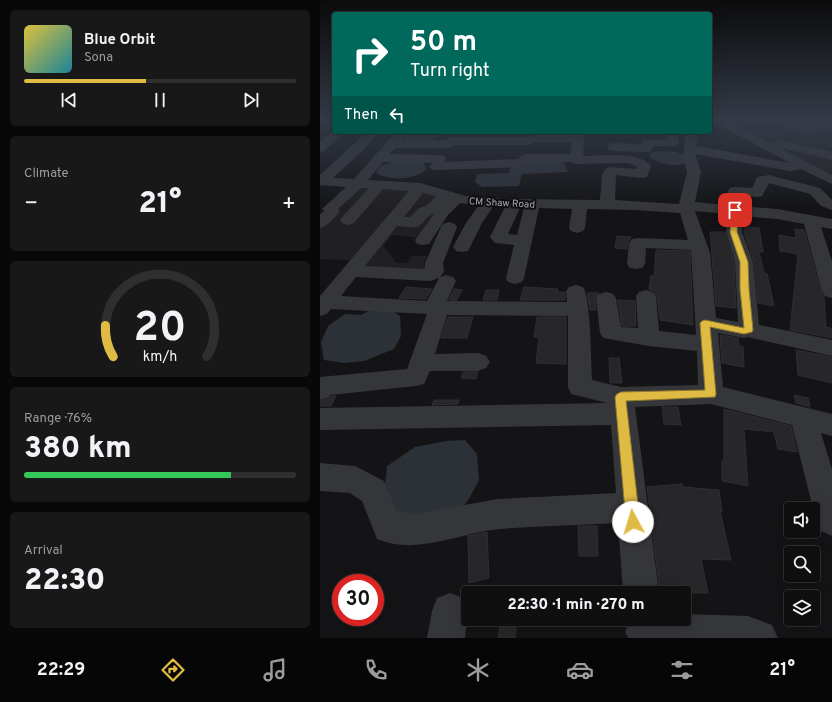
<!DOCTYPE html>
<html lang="en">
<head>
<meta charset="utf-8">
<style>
	:root { --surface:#0f0f10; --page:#181819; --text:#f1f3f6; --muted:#9b9c9f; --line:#2f2f30; --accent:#dfbb43 }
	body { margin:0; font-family:Overpass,sans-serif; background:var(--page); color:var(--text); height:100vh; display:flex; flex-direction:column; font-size:15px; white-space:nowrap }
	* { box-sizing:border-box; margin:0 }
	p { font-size:13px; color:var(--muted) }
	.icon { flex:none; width:22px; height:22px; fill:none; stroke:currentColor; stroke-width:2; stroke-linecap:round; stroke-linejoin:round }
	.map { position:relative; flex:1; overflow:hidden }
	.side { display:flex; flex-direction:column; gap:10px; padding:10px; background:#080809; width:320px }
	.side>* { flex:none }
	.banner { position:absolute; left:12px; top:12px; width:380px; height:122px; border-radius:4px; box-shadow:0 4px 16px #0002,0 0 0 1px var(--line); background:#00695c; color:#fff; overflow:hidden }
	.fabs { position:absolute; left:464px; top:502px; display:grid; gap:8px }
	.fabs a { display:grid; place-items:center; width:36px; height:36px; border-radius:4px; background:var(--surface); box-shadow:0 4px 16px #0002,0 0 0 1px var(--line); font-size:20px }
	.speed { position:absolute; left:12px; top:574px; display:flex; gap:8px; font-size:20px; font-weight:700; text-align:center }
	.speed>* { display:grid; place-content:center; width:52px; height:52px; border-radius:50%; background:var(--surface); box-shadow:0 4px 16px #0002,0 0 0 1px var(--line); line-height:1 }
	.speed .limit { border:6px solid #d22; background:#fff; color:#111 }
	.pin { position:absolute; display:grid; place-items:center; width:34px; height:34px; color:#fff; margin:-17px; border-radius:8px; box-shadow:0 2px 6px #0006 }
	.me { position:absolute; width:44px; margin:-22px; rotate:354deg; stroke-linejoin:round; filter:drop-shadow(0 0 3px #0008) }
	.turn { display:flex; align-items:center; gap:14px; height:84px; padding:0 12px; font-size:18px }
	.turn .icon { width:52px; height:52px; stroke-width:2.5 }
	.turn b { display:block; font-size:28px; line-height:34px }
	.then { display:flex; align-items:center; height:38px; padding:0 12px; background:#0003; gap:8px; font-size:15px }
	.big { font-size:30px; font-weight:800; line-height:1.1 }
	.side .widget { flex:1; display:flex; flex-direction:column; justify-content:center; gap:6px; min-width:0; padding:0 14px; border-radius:6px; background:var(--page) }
	.side .dial { align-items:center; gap:0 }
	.dial svg { height:104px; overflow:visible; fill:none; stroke:var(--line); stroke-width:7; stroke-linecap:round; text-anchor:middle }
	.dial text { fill:var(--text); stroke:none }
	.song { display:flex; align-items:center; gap:12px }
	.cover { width:48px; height:48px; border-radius:6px; background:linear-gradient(135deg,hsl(50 70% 55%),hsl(190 70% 35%)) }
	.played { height:4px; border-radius:2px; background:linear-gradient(90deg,var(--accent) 45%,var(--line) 45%) }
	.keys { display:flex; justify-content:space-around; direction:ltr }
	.heat { display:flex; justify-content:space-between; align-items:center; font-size:22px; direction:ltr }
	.charge { height:6px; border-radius:3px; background:linear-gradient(90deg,#34c759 76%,var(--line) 0) }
	.trip { position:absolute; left:141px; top:586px; width:230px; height:40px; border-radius:4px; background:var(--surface); box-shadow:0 4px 16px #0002,0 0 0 1px var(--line); font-weight:800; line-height:40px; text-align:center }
	.tab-bar { display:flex; height:64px; justify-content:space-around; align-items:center; background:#060606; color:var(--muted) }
	.tab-bar .icon { width:28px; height:28px }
	.tab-bar .on { color:var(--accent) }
	.tab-bar b { font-size:18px; color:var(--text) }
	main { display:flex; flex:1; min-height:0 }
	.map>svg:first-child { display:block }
	.built { fill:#202022 }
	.water { fill:#2c3138 }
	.building { fill:#272729; stroke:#2f2e31 }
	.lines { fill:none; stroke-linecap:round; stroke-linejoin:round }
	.minor { fill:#35363a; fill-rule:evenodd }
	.route { fill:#dfbb43; stroke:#917a2c }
	.labels { text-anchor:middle; stroke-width:4; stroke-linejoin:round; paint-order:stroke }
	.far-street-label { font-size:10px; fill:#a7aab4; stroke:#0f0f11 }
</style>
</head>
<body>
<main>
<section class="side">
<div class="widget">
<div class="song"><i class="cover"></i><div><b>Blue Orbit</b><p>Sona</p></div></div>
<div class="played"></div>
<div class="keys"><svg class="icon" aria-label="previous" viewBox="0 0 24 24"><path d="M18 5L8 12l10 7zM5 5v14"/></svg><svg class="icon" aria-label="pause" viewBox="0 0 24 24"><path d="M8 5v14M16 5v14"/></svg><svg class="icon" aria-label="next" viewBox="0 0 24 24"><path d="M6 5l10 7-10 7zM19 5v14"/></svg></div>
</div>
<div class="widget"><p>Climate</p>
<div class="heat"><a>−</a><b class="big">21°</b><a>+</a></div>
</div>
<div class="widget dial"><svg viewBox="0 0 100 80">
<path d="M14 69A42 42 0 1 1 86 69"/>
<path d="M14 69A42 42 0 0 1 8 45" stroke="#dfbb43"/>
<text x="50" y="56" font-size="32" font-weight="700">20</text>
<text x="50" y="72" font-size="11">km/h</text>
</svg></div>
<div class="widget"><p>Range · 76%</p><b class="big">380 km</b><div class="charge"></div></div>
<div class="widget"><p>Arrival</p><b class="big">22:30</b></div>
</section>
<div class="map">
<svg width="512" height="638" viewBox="0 0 512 638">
	<rect width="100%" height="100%" fill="#141416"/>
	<g class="built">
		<polygon points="396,120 512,120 512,178 404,122"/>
		<polygon points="39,184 103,189 135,199 101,238 72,235 63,246 77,263 86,263 92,256 107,256 103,264 113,273 37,269 43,261 0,259 0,225"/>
	</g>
	<g class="water">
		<polygon points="451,120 512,120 512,131 481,135"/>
		<polygon points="88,132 125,132 125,134 110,141 85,142 85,136"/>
		<path d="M 341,151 L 356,152 L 365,156 L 367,163 C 353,167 344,165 331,158 L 329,153 Z"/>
		<polygon points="237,158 244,163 248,172 202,174 199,186 162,187 155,182 157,174 189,173 191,165"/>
		<path d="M 71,162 L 103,162 L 106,167 L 105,171 C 90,180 71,181 56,173 L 59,167 Z"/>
		<polygon points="56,307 69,308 80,316 81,336 74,349 44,361 24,363 4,360 1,342 8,326 25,314 41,315"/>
		<polygon points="145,440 157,454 159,480 149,499 134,517 74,519 64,497 67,466 95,447 126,441"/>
	</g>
	<g class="building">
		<polygon points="424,227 439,228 443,252 439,252 444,273 447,274 454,306 438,303 434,262 424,232"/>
		<polygon points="475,229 484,230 501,292 504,297 506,327 511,328 512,338 470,330 478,254 460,251 459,235 476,238"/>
		<polygon points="390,232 405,232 414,262 416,308 396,306"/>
		<polygon points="297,236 311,237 308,242 307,249 295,248"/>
		<polygon points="336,250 370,251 373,325 340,320 337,296 334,291 329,289 331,276 334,276"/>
		<polygon points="86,287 98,288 112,289 106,299 79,298"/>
		<polygon points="204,287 238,289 237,292 245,292 245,300 200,300"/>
		<polygon points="134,289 142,290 137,300 129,300"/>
		<polygon points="166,290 179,290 177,300 163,300"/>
		<polygon points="267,293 279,293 275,298 276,310 270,310"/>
		<polygon points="298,300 315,301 316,326 302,326"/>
		<polygon points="128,317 153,317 147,338 121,338"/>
		<polygon points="217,317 246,317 246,364 216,363 219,337 214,337"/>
		<polygon points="400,335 418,338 419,346 423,347 424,367 402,363"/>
		<polygon points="476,350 512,357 512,383 478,375"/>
		<polygon points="289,358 299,358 302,383 290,383"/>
		<polygon points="143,372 158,372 156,379 141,378"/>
		<polygon points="474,395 488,398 490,407 476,403"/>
		<polygon points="11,396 16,396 11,406 0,406 0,401 9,398"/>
		<polygon points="114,400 139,400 138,404 112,405"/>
		<polygon points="342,407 358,407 361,425 344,424"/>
		<polygon points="404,409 471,426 477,452 458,449 454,432 424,429 428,486 402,481 402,461 404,461"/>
		<polygon points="362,484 363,487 399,490 402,512 400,511 411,560 381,559 388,593 340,593 327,487"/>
		<polygon points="258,526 277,526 278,556 259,556"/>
		<polygon points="167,532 169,578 149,583 148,536"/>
		<polygon points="181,621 197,622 195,638 178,638"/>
	</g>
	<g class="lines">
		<g class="minor">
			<path d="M 390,120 L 407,121 L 455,145 L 454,144 L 456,141 L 460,140 L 512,152 L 512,160 L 458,147 L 512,175 L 512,184 L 481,169 L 470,171 L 375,154 L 381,172 L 375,202 L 407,205 L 408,191 L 410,188 L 415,187 L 432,188 L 437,177 L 449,175 L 500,188 L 512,200 L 512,210 L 501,206 L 490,194 L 449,183 L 442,196 L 437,197 L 422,196 L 422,206 L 457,209 L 512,219 L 512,229 L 501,227 L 512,261 L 512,298 L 505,296 L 502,292 L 484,224 L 457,219 L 422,216 L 422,232 L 433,262 L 439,325 L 512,340 L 512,356 L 427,337 L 424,338 L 398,333 L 403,387 L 512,414 L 512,436 L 501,433 L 512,469 L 512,536 L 501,531 L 496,520 L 472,425 L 391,404 L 315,407 L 339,593 L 303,593 L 298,523 C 259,525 219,526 179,529 C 139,533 96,556 57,539 L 42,501 L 30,493 L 0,491 L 0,463 L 35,466 L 64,481 L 77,512 L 100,513 L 178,499 L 296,493 L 291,425 L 0,430 L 0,408 L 287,403 L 251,394 L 248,387 L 248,316 L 127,315 L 115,354 L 158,353 L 166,356 L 170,362 L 166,368 L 158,371 L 110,371 L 104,384 L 96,386 L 10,395 L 9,397 L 0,400 L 0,377 L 87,369 L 107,314 L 11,309 L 7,314 L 0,316 L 0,296 L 89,191 L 63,189 L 34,223 L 28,225 L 22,223 L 20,220 L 22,217 L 49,188 L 41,188 L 18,209 L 20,211 C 15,218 8,226 0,228 L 0,214 L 4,211 L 2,209 L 26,187 L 0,185 L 0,175 L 47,132 L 59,132 L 45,148 L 13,178 L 34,179 L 76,132 L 88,132 L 81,140 L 126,140 L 131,137 L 205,137 L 213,135 L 253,135 L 253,132 L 265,132 L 263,156 C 280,156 319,150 331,166 L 327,177 L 322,178 L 296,175 L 295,200 L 359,204 L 367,172 L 363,156 L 366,132 L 378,132 L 376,146 L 470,163 L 399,125 L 390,123 ZM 215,142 L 252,142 L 250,154 L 206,154 L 202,155 L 198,159 L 124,162 L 126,159 L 124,156 L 120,155 L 69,154 L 75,148 L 129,148 L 135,145 L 207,145 ZM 63,162 L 114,163 L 109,166 L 111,169 L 116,170 L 202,167 L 207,166 L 210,162 L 251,162 L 256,164 L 309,163 L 317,167 L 317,169 L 291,167 L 286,168 L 282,175 L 280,200 L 185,199 L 146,196 L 100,183 L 48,180 ZM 103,193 L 116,196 L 106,206 L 99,208 L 90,217 L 84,217 ZM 140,203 L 159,205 L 146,223 L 133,247 L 136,251 L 142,252 L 148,251 L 162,223 L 173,207 L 185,207 L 170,237 L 175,243 L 194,245 L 186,278 L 188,282 L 195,284 L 202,282 L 204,278 L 219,208 L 252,209 L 249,228 L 251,231 L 257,233 L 263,231 L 265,228 L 267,209 L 314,210 L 360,213 L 368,240 L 318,238 L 312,239 L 309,243 L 307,264 L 310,268 L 316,269 L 322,268 L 325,264 L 326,248 L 371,250 L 376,335 L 339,331 L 336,296 L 333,292 L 326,290 L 319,292 L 316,296 L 318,328 L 301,327 L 296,298 L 293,294 L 286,292 L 279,294 L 276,298 L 280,333 L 283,338 L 329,346 L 377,351 L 378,385 L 301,387 L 272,380 C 271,362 271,299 263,287 L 256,285 L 249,287 L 246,291 L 247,302 L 127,301 L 136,281 L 133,277 L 126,275 L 120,277 L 124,272 L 123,263 L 137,227 L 135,224 L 129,222 L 123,224 L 121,227 L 105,263 L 105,269 L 45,266 L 77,226 C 83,226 93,229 99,226 C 105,222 106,216 114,214 L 95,240 L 97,244 L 103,245 L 109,244 L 128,215 ZM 200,208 L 204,208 L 197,235 L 188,234 ZM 375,211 L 407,214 L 406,232 L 415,262 L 418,322 L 396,318 L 390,253 ZM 36,277 L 110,281 L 119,278 L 107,301 L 21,296 Z"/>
			<polygon points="434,120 446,120 449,123 444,126"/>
			<polygon points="14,130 14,132 25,132 4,151 0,152 0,142"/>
			<polygon points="345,132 357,132 359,143 357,146 333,146 331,151 327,152 293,151 289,150 287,147 289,144 293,143 322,144 324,140 347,139"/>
			<polygon points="130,593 143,598 148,611 145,638 107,638 112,611 117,598"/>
			<polygon points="364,614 428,616 452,625 458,638 308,638 305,632 311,619 364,619"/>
		</g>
	</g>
	<linearGradient id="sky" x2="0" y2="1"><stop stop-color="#0b0b0c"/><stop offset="0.57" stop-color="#343a47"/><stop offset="1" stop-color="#343a47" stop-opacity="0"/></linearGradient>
	<rect width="512" height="209" fill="url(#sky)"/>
	<polygon class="route" points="412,208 418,210 417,232 428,262 429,289 433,330 432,332 424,334 390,327 396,394 395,397 306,401 320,522 318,527 313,529 308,527 306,522 295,397 297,394 301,392 385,390 380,323 382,321 385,320 424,328 420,289 420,262 410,232"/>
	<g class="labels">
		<g class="far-street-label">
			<text transform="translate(182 202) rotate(3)" y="4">CM Shaw Road</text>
		</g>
	</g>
</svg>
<div class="fabs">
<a><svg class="icon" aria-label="sound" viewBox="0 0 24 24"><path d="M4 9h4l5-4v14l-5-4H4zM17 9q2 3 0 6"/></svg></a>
<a><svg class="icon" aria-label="search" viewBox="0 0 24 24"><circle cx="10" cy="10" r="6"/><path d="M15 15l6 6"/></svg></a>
<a><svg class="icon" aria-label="layers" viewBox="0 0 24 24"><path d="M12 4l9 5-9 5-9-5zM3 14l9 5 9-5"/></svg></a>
</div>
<div class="speed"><div class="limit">30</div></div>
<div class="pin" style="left:415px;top:210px;background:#d93025"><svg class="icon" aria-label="arrive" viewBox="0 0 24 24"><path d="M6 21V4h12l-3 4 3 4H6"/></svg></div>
<svg class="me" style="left:313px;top:522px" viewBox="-20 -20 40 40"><circle r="19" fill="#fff"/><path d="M0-13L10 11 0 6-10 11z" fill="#dfbb43"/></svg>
<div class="trip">22:30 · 1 min · 270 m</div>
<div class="banner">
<div class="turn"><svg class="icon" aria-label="right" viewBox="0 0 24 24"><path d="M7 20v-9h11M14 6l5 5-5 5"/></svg><div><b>50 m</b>Turn right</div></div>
<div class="then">Then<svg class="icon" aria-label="left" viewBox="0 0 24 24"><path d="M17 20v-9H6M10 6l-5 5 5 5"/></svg></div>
</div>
</div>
</main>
<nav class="tab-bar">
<b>22:29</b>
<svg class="icon on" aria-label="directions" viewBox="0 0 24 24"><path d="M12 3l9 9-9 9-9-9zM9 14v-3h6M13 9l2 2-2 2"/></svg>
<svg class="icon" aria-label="music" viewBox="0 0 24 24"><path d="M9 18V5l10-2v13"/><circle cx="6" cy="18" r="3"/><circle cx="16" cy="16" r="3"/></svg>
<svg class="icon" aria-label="phone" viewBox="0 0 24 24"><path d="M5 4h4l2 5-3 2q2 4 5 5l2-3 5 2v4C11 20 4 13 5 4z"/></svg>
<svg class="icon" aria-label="climate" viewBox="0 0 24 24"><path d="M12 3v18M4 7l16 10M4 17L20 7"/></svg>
<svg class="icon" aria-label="car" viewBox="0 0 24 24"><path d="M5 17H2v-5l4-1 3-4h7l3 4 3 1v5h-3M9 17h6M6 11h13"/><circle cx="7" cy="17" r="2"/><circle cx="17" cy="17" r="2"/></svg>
<svg class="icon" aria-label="filters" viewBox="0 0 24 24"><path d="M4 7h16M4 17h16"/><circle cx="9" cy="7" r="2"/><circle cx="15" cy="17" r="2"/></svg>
<b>21°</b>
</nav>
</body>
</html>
